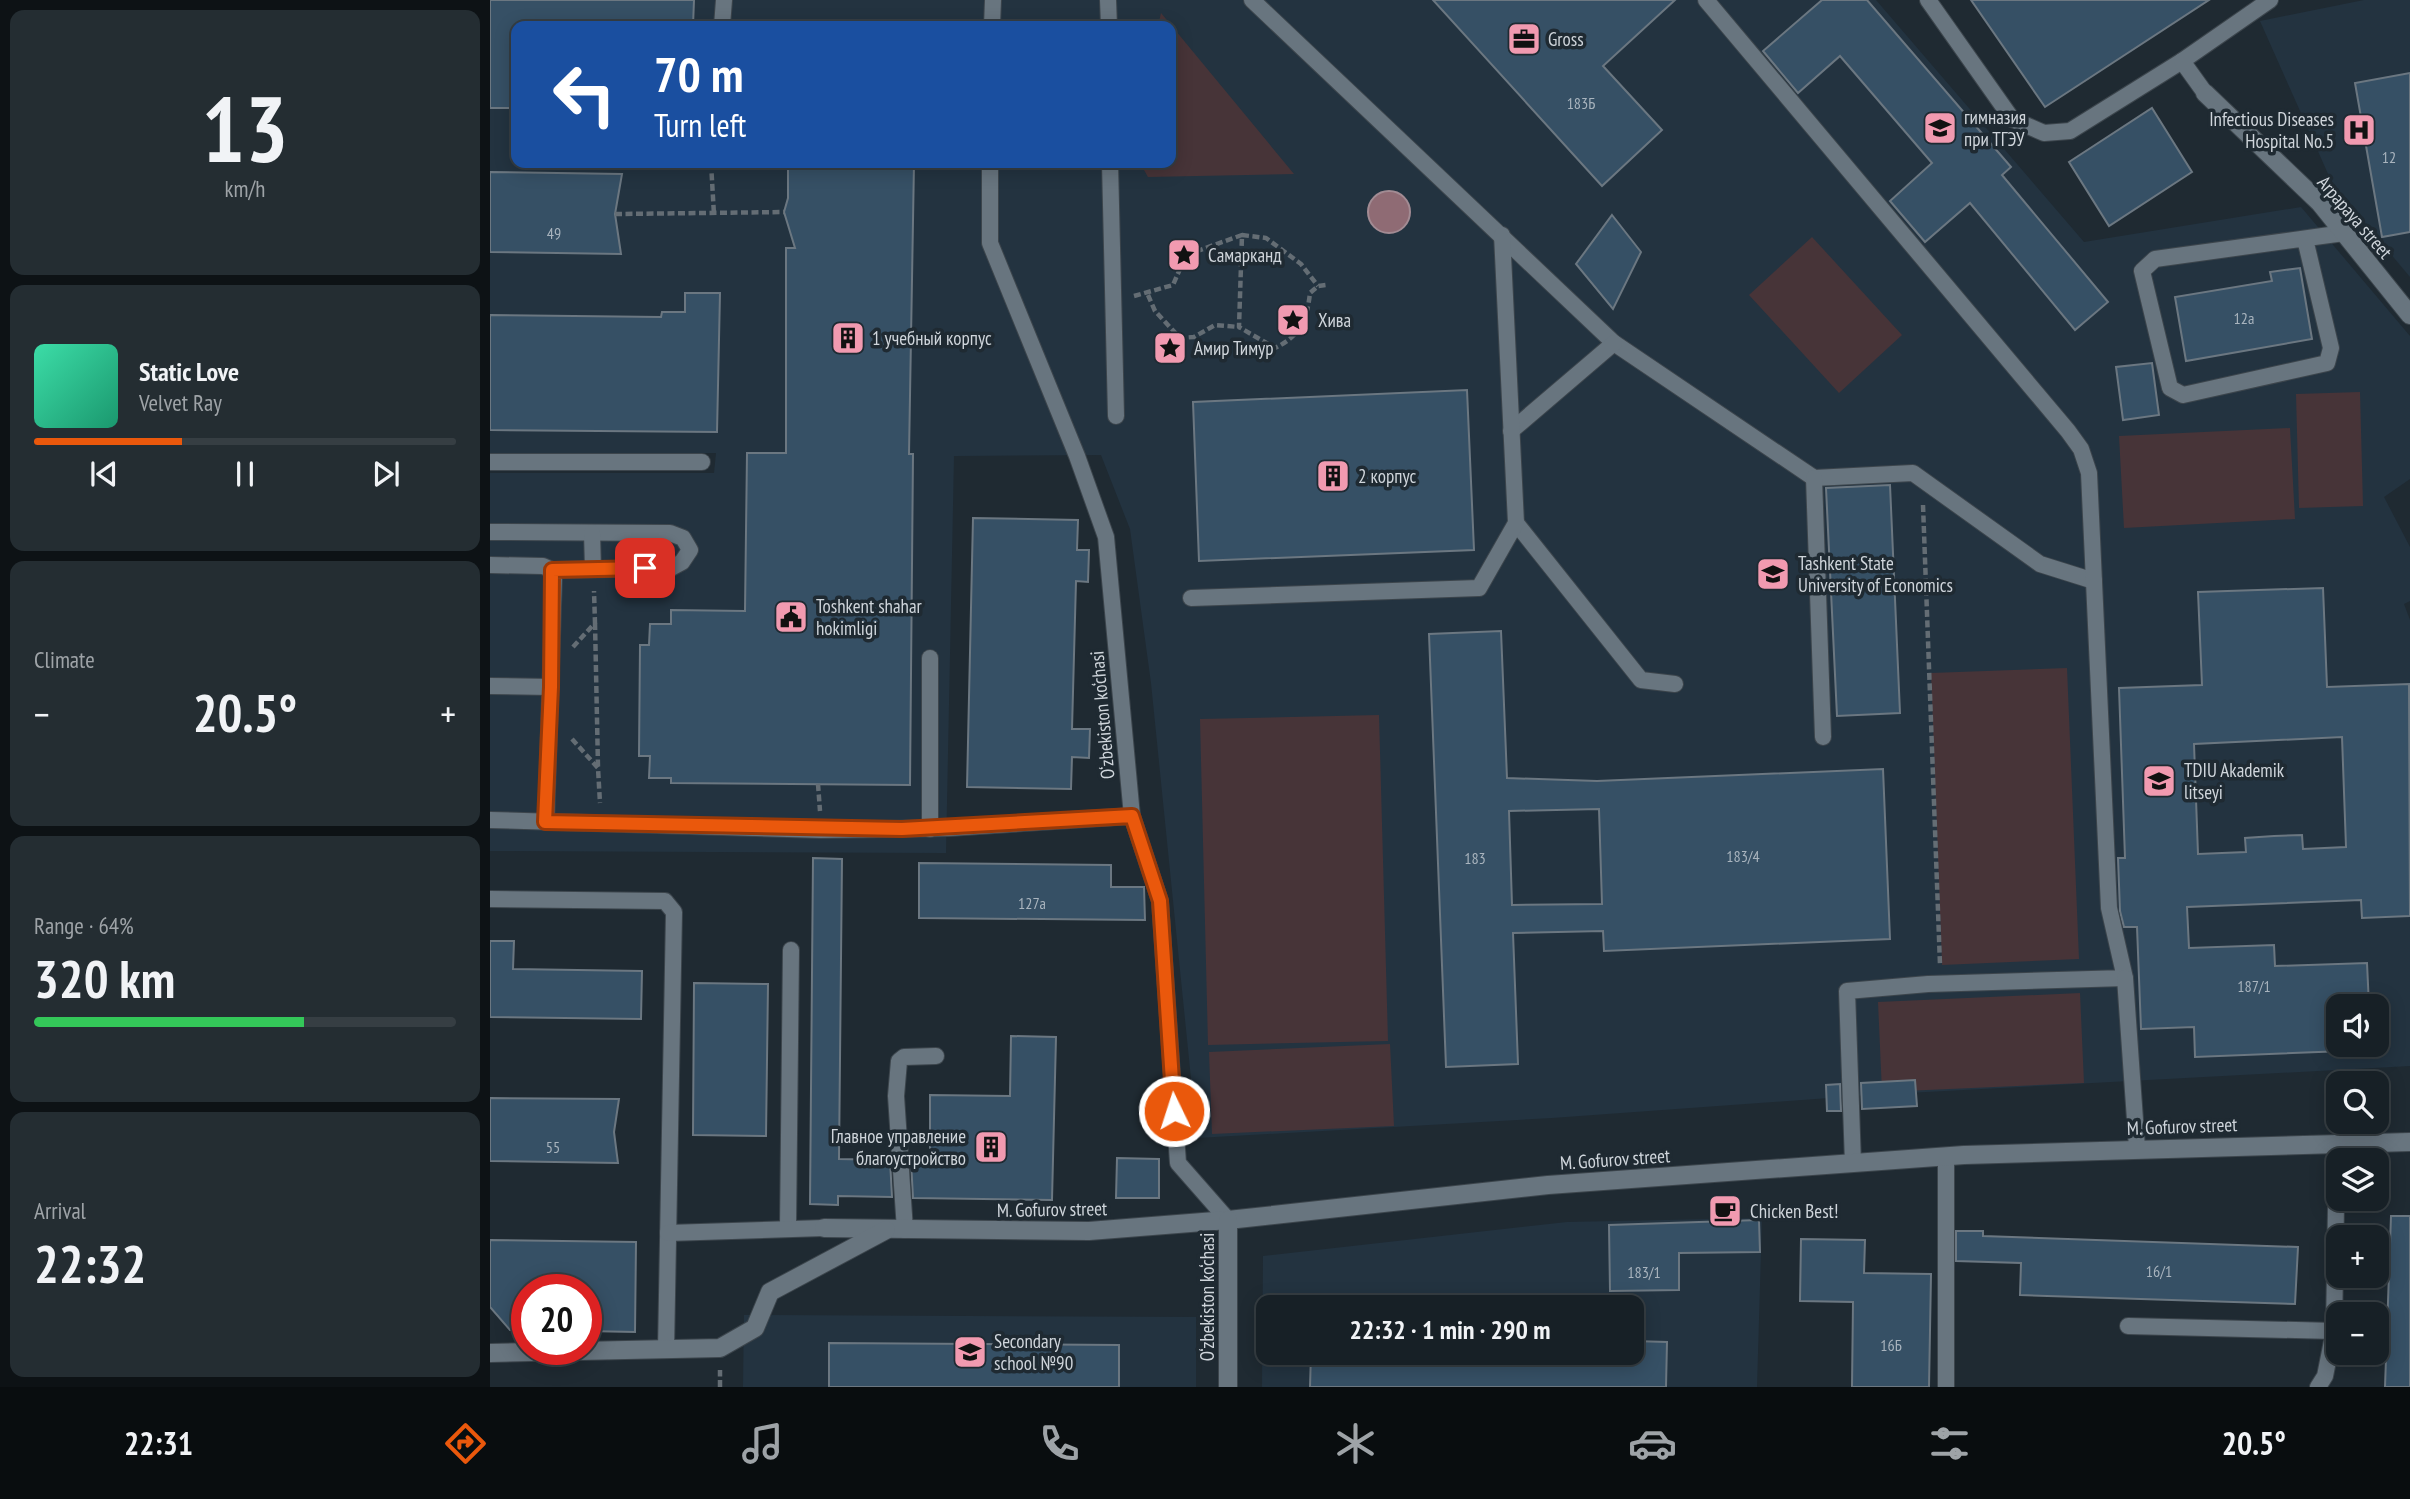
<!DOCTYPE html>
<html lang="en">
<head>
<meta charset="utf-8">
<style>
	:root { --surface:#172026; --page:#242d32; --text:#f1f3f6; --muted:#9ea3a7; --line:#363e43; --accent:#ea580c }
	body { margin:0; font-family:"PT Sans Narrow",sans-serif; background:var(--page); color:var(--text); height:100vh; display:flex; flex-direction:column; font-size:26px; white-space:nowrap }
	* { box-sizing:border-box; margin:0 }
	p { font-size:23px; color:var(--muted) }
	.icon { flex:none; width:38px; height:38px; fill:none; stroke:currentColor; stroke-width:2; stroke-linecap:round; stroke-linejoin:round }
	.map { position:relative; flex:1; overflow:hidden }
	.panel { display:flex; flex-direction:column; gap:10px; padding:10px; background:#0d1215; width:490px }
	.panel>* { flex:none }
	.hud { position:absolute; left:21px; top:21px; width:665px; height:147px; border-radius:14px; box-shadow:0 4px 18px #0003,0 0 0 2px var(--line); background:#1a4fa0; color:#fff; overflow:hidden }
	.controls { position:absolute; left:1836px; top:994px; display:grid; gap:14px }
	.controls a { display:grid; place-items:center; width:63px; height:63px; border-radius:14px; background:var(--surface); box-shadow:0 4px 18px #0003,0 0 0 2px var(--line); font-size:35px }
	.speed { position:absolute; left:21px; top:1274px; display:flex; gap:14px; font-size:35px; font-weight:700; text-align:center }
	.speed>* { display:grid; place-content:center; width:91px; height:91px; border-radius:50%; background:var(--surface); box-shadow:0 4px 18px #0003,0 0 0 2px var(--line); line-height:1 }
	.speed .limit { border:10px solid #d22; background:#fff; color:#111 }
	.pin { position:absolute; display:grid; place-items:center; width:60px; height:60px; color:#fff; margin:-30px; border-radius:14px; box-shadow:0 4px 10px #0006 }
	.me { position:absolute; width:77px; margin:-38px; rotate:356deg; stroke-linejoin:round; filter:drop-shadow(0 0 5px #0008) }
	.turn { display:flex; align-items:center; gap:24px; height:147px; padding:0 28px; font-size:32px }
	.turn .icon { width:91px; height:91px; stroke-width:2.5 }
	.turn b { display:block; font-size:49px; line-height:60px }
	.big { font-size:52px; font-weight:800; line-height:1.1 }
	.panel .tile { flex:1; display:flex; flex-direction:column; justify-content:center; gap:10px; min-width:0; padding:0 24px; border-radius:14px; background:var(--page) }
	.panel .dial { align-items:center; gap:0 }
	.dial b { font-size:91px; line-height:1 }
	.song { display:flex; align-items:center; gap:21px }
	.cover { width:84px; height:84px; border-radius:10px; background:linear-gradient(135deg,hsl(160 70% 55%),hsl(160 70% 35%)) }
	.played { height:7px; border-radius:4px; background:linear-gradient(90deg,var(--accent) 35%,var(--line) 35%) }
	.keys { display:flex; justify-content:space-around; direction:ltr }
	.heat { display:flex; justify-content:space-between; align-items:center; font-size:38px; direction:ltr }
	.charge { height:10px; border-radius:5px; background:linear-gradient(90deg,#34c759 64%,var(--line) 0) }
	.trip { position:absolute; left:766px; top:1295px; width:388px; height:70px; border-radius:14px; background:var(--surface); box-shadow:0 4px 18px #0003,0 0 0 2px var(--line); font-weight:800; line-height:70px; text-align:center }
	.menu { display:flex; height:112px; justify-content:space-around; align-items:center; background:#090d0f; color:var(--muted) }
	.menu .icon { width:49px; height:49px }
	.menu .current { color:var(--accent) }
	.menu b { font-size:32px; color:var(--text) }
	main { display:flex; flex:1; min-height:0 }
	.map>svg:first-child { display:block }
	.built { fill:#233340; fill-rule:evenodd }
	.green { fill:#473438 }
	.water { fill:#8f6b74; stroke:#a28b93; stroke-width:2 }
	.building { fill:#365065; stroke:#6b7781; stroke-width:2; fill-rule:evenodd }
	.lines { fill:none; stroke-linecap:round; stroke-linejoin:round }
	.service-casing { stroke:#3c454c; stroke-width:18 }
	.minor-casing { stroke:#3c454c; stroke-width:20 }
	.path { stroke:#646d74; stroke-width:4.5; stroke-dasharray:7 3.5; stroke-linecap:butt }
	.service { stroke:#68757f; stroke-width:16 }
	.minor { stroke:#68757f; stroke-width:18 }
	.route-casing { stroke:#983908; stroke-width:18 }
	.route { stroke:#ea580c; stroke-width:12 }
	.labels { text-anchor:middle; stroke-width:7; stroke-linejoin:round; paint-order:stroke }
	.number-label { font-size:16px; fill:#a9b4be }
	.poi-label { font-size:19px; fill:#cfd5db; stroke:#1f2a32; text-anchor:start }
	.street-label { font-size:19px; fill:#cfd5db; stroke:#1f2a32 }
</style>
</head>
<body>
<main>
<section class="panel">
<div class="tile dial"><b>13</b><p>km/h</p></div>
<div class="tile">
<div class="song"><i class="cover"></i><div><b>Static Love</b><p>Velvet Ray</p></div></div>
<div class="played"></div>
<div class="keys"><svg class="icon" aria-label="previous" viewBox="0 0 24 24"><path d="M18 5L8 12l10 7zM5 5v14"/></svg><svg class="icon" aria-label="pause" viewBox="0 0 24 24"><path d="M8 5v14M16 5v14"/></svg><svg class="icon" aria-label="next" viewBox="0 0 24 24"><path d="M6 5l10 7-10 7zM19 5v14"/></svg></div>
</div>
<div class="tile"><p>Climate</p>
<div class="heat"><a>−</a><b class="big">20.5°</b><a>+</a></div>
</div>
<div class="tile"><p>Range · 64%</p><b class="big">320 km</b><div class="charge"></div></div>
<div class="tile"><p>Arrival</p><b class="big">22:32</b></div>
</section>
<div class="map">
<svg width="1920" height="1387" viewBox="0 0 1920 1387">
	<rect width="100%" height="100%" fill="#1f2a32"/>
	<g class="built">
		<path d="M 0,0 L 1386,0 L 1594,242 L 1811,207 L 1920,336 L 1920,479 L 1894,497 L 1920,547 L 1920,601 L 1914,604 L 1920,620 L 1920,1066 L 1380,1095 L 1062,1118 L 707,1138 L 661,683 L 640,529 L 611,455 L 464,456 L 456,853 L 0,851 L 0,473 L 224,473 L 226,453 L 0,454 ZM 26,26 L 681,26 L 681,163 L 26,163 ZM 1848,1006 L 1886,1006 L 1886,1045 L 1848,1045 Z"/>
		<polygon points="1874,0 1920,0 1920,277 1843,185 1770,21"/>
		<path d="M 1272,1218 L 1267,1387 L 772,1387 L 773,1256 L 1077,1222 ZM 779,1307 L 1143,1307 L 1143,1353 L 779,1353 Z"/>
		<polygon points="254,1315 706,1317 706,1387 253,1387"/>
	</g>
	<g class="green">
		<polygon points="671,13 804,174 658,177 650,163 681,163 681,26 668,26"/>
		<polygon points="1322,237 1412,335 1349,393 1259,295"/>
		<polygon points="1870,392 1873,506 1809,508 1806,394"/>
		<polygon points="1800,428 1805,519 1634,528 1629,436"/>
		<polygon points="1577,668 1589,959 1452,965 1441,673"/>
		<polygon points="889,715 898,1041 718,1045 710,719"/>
		<polygon points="1590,993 1594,1083 1392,1092 1388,1002"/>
		<polygon points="900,1044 904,1126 722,1134 719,1052"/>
	</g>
	<circle class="water" cx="899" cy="212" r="21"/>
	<g class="building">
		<polygon points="0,0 204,0 203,26 26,26 26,108 0,108"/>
		<polygon points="943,0 1185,0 1113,66 1172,130 1112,186"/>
		<polygon points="1332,0 1377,0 1521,167 1512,175 1618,302 1585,330 1480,203 1435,242 1400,201 1442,163 1350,56 1308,93 1273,51"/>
		<polygon points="1481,0 1719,0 1555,107"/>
		<polygon points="1920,73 1920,232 1892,237 1865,83"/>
		<polygon points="1662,108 1702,172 1619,226 1579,162"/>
		<polygon points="298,163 424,163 419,454 423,454 420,785 181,783 181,778 159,778 160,756 149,756 150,645 159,645 160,624 181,624 181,610 255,611 257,453 296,453 296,248 305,248 294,212 298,198"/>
		<polygon points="0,172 132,174 125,214 131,254 0,252"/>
		<polygon points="1122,215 1151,252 1123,309 1086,264"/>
		<polygon points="1810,268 1822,339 1696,361 1685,297 1782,281 1780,272"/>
		<polygon points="195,293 230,293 227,432 0,430 0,315 171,317 172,312 195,312"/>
		<polygon points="1662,363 1669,415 1633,420 1626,367"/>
		<polygon points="977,390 984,550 709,561 703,402"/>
		<polygon points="1400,485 1410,713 1347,716 1336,488"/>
		<polygon points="483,518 588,520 587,550 599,550 598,582 586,581 582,729 600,729 599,758 582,757 581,789 477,787"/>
		<path d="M 1833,588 L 1837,687 L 1919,684 L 1920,916 L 1872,918 L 1871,900 L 1697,907 L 1699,948 L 1784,945 L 1785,966 L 1877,963 L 1879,1006 L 1848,1006 L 1848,1045 L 1880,1045 L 1880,1050 L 1705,1057 L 1704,1027 L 1651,1029 L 1647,927 L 1634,927 L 1630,911 L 1628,858 L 1635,858 L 1629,688 L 1712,685 L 1708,592 ZM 1852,737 L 1856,847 L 1813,849 L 1812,835 L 1784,836 L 1755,838 L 1756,852 L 1708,854 L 1704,744 Z"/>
		<path d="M 1011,631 L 1017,778 L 1107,781 L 1393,769 L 1400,939 L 1114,951 L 1113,931 L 1023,933 L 1028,1064 L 956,1067 L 939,634 ZM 1109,809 L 1112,904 L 1022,905 L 1019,811 Z"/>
		<polygon points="323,858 352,859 349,1159 400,1160 402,1197 348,1196 348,1205 320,1204"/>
		<polygon points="429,863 621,865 621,887 654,887 655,920 429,918"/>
		<polygon points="0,941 24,941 23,969 152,971 151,1019 0,1017"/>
		<polygon points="204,983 278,984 276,1136 203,1135"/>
		<polygon points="521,1036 566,1037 562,1200 423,1198 421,1161 440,1161 440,1095 520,1096"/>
		<polygon points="1425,1080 1427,1106 1372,1109 1371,1083"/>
		<polygon points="1350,1084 1351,1111 1337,1111 1336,1085"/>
		<polygon points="0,1098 129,1099 124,1132 128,1163 0,1161"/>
		<polygon points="627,1158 669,1159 669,1198 626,1198"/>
		<polygon points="1901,1216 1920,1216 1920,1387 1895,1387"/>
		<polygon points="1269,1220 1270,1252 1189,1253 1189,1290 1120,1291 1119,1225"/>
		<polygon points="1466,1231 1493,1231 1493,1236 1808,1247 1805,1304 1530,1295 1531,1263 1466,1261"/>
		<polygon points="1311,1239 1375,1240 1374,1273 1441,1274 1439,1387 1362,1387 1363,1302 1310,1301"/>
		<polygon points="0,1240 146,1242 145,1332 96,1331 96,1290 37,1290 37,1330 20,1330 0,1307"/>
		<polygon points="1143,1341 1177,1342 1176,1387 820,1387 821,1353 1143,1353"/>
		<polygon points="339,1343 629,1345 629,1387 339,1387"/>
	</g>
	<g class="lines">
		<defs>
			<g id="service">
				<polyline points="618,0 619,26"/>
				<polyline points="762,0 1124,343 1324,478 1423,473 1550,564 1604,581"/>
				<polyline points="1216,0 1578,431 1591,449 1599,473 1619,908 1635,978 1438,984 1357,991 1363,1163"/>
				<polyline points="1438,0 1522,119 1554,133 1580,131 1692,61"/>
				<polyline points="232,26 234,0"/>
				<polyline points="502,26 503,0"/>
				<polyline points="1715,93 1692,61 1780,0"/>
				<polyline points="500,163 500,243 587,456 616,537 642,816 670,901 688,1163 738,1220"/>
				<polyline points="620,163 626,416"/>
				<polyline points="1815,239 1841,348 1837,363 1693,395 1680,388 1652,271 1665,259 1854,233"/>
				<polyline points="1021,431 1124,343"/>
				<polyline points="0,462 212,462"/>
				<polyline points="1324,478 1333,737"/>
				<polyline points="1026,523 1151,680 1185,684"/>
				<polyline points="0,532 180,533 193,538 200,550 192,562 181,568 62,570"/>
				<polyline points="102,533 103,569"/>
				<polyline points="0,565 53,566 62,570 64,575 56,822"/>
				<polyline points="701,598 989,588 1026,523 1012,235"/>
				<polyline points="0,686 61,687"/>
				<polyline points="0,820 331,830 458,828 642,816"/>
				<polyline points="440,829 440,658"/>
				<polyline points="0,899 175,901 184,912 176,1350"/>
				<polyline points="1635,978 1647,1148"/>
				<polyline points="298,1227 301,950"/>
				<polyline points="415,1230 406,1096 409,1061 414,1057 446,1056"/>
				<polyline points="178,1233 334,1228"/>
				<polyline points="1638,1326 1844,1331 1847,1143"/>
				<polyline points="1456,1387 1456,1157"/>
				<polyline points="1828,1387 1835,1376 1844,1331"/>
			</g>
			<g id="minor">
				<polyline points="1715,93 1830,203 1920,315"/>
				<polyline points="334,1228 599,1231 738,1220 1058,1185 1474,1155 1920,1142"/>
				<polyline points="0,1353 230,1348 265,1328 280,1292 396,1230"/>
				<polyline points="738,1387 738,1220"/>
			</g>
		</defs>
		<use href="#service" class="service-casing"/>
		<use href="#minor" class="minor-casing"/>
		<g class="path">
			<polyline points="221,163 224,215"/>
			<polyline points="125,214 294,212"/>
			<polyline points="752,235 776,238 811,264 828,286"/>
			<polyline points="658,295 665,311 690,338 704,337 725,325 749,327"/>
			<path d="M 644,296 L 683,285 L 696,255 L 752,235 L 749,327 L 785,348 C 810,336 817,320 820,293 L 828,286 L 836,285"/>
			<polyline points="1433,505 1450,965"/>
			<polyline points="105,623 108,767"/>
			<polyline points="83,647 105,623 104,591"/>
			<polyline points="82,739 108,768 110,803"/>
			<polyline points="328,784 330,811"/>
			<polyline points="230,1387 230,1370"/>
		</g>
		<use href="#service" class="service"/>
		<use href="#minor" class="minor"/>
	</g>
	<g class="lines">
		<defs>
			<polyline id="route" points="155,568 62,570 61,687 55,822 412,829 642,816 670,901 684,1111"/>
		</defs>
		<use href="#route" class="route-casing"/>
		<use href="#route" class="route"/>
	</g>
	<defs>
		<symbol id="office-square" viewBox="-11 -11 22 22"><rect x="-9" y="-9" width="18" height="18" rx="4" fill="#f19ab0" stroke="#1f2a32"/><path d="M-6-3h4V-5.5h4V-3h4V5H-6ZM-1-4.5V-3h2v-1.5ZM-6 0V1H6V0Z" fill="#111"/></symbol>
		<symbol id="university-square" viewBox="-11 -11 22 22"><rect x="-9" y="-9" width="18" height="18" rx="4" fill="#f19ab0" stroke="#1f2a32"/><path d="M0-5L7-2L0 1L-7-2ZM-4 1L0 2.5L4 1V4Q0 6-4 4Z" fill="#111"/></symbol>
		<symbol id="hospital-square" viewBox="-11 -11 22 22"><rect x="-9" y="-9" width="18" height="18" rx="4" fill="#f19ab0" stroke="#1f2a32"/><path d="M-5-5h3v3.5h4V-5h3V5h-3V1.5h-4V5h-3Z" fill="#111"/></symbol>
		<symbol id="sight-square" viewBox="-11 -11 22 22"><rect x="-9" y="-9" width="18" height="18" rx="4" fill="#f19ab0" stroke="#1f2a32"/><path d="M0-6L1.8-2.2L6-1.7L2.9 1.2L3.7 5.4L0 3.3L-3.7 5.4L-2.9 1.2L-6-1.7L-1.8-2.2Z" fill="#111"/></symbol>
		<symbol id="building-square" viewBox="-11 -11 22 22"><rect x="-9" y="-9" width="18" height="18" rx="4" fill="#f19ab0" stroke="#1f2a32"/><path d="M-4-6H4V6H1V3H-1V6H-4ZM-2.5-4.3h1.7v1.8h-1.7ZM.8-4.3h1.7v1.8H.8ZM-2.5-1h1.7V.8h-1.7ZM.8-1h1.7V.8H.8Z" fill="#111"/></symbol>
		<symbol id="civic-square" viewBox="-11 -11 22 22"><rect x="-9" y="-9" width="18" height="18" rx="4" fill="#f19ab0" stroke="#1f2a32"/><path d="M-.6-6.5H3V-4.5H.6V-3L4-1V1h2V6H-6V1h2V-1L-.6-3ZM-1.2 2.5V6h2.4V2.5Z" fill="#111"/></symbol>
		<symbol id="school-square" viewBox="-11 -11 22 22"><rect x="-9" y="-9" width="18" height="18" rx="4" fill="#f19ab0" stroke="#1f2a32"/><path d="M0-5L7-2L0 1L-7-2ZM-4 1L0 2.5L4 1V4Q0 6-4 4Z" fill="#111"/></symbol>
		<symbol id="cafe-square" viewBox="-11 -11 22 22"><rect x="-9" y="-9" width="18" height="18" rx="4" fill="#f19ab0" stroke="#1f2a32"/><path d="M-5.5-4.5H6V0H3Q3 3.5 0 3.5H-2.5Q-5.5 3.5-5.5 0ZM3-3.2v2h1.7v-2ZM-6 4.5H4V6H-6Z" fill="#111"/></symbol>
	</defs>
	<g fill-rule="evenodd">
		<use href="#office-square" x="1015" y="20" width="38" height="38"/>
		<use href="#university-square" x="1431" y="109" width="38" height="38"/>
		<use href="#hospital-square" x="1850" y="111" width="38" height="38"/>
		<use href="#sight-square" x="675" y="236" width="38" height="38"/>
		<use href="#sight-square" x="784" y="301" width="38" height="38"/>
		<use href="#building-square" x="339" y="319" width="38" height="38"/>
		<use href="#sight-square" x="661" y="329" width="38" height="38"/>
		<use href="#building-square" x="824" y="457" width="38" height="38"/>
		<use href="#university-square" x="1264" y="555" width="38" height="38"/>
		<use href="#civic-square" x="282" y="598" width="38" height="38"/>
		<use href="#school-square" x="1650" y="762" width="38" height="38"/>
		<use href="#building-square" x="482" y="1128" width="38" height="38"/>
		<use href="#cafe-square" x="1216" y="1192" width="38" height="38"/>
		<use href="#school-square" x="461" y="1333" width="38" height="38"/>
	</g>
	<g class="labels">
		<g class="number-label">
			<text x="1091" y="109">183Б</text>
			<text x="1899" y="163">12</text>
			<text x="64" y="239">49</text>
			<text x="1754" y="324">12a</text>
			<text x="1253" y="862">183/4</text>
			<text x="985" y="864">183</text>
			<text x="542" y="909">127a</text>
			<text x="1764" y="992">187/1</text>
			<text x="63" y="1153">55</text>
			<text x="1669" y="1277">16/1</text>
			<text x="1154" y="1278">183/1</text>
			<text x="1401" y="1351">16Б</text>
		</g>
		<g class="poi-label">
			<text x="1058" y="46">Gross</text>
			<text x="1474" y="124">гимназия<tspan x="1474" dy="22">при ТГЭУ</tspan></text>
			<text x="1844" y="126" text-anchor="end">Infectious Diseases<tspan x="1844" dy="22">Hospital No.5</tspan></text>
			<text x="718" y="262">Самарканд</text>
			<text x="828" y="327">Хива</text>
			<text x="382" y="345">1 учебный корпус</text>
			<text x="704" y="355">Амир Тимур</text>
			<text x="868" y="483">2 корпус</text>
			<text x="1308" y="570">Tashkent State<tspan x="1308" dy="22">University of Economics</tspan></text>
			<text x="326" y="613">Toshkent shahar<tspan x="326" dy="22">hokimligi</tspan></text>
			<text x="1694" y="777">TDIU Akademik<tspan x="1694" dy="22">litseyi</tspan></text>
			<text x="476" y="1143" text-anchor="end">Главное управление<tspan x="476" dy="22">благоустройство</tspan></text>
			<text x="1260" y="1218">Chicken Best!</text>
			<text x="504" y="1348">Secondary<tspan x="504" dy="22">school №90</tspan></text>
		</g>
		<g class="street-label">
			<text transform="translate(1865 217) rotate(49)" y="7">Arpapaya street</text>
			<text transform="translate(612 715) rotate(-95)" y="7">O‘zbekiston ko‘chasi</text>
			<text transform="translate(1692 1126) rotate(-2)" y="7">M. Gofurov street</text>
			<text transform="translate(1125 1159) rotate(-4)" y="7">M. Gofurov street</text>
			<text transform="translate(562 1209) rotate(-1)" y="7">M. Gofurov street</text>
			<text transform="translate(717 1297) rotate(-90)" y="7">O‘zbekiston ko‘chasi</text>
		</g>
	</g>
</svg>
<div class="controls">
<a><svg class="icon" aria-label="sound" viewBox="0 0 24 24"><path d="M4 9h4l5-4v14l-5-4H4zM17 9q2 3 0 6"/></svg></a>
<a><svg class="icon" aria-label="search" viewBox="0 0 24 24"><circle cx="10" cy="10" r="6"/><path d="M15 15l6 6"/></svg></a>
<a><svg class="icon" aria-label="layers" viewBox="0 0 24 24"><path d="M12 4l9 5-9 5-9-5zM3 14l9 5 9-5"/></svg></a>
<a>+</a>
<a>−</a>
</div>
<div class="speed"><div class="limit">20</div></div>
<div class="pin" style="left:155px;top:568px;background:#d93025"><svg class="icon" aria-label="arrive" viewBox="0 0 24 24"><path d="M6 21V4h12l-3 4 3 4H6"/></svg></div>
<svg class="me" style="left:684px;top:1111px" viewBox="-20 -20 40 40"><circle r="17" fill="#ea580c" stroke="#fff" stroke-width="3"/><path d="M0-11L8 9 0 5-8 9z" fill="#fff"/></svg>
<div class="trip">22:32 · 1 min · 290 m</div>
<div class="hud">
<div class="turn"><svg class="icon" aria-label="left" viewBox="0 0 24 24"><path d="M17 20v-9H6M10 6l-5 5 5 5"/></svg><div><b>70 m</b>Turn left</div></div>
</div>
</div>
</main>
<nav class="menu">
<b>22:31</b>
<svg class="icon current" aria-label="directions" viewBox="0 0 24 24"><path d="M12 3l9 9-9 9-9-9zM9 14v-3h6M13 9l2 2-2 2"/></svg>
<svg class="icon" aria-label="music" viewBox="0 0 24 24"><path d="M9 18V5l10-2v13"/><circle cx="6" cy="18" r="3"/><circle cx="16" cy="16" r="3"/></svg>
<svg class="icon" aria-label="phone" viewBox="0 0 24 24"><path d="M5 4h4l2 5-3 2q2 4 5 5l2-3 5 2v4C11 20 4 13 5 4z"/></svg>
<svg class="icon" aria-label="climate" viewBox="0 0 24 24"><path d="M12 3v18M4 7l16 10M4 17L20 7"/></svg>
<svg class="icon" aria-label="car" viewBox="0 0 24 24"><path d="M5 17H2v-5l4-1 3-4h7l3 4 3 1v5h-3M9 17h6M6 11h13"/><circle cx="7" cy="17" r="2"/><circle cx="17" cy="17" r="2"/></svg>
<svg class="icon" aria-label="filters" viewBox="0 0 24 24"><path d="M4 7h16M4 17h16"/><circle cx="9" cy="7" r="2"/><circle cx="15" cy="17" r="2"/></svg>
<b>20.5°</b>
</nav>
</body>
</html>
